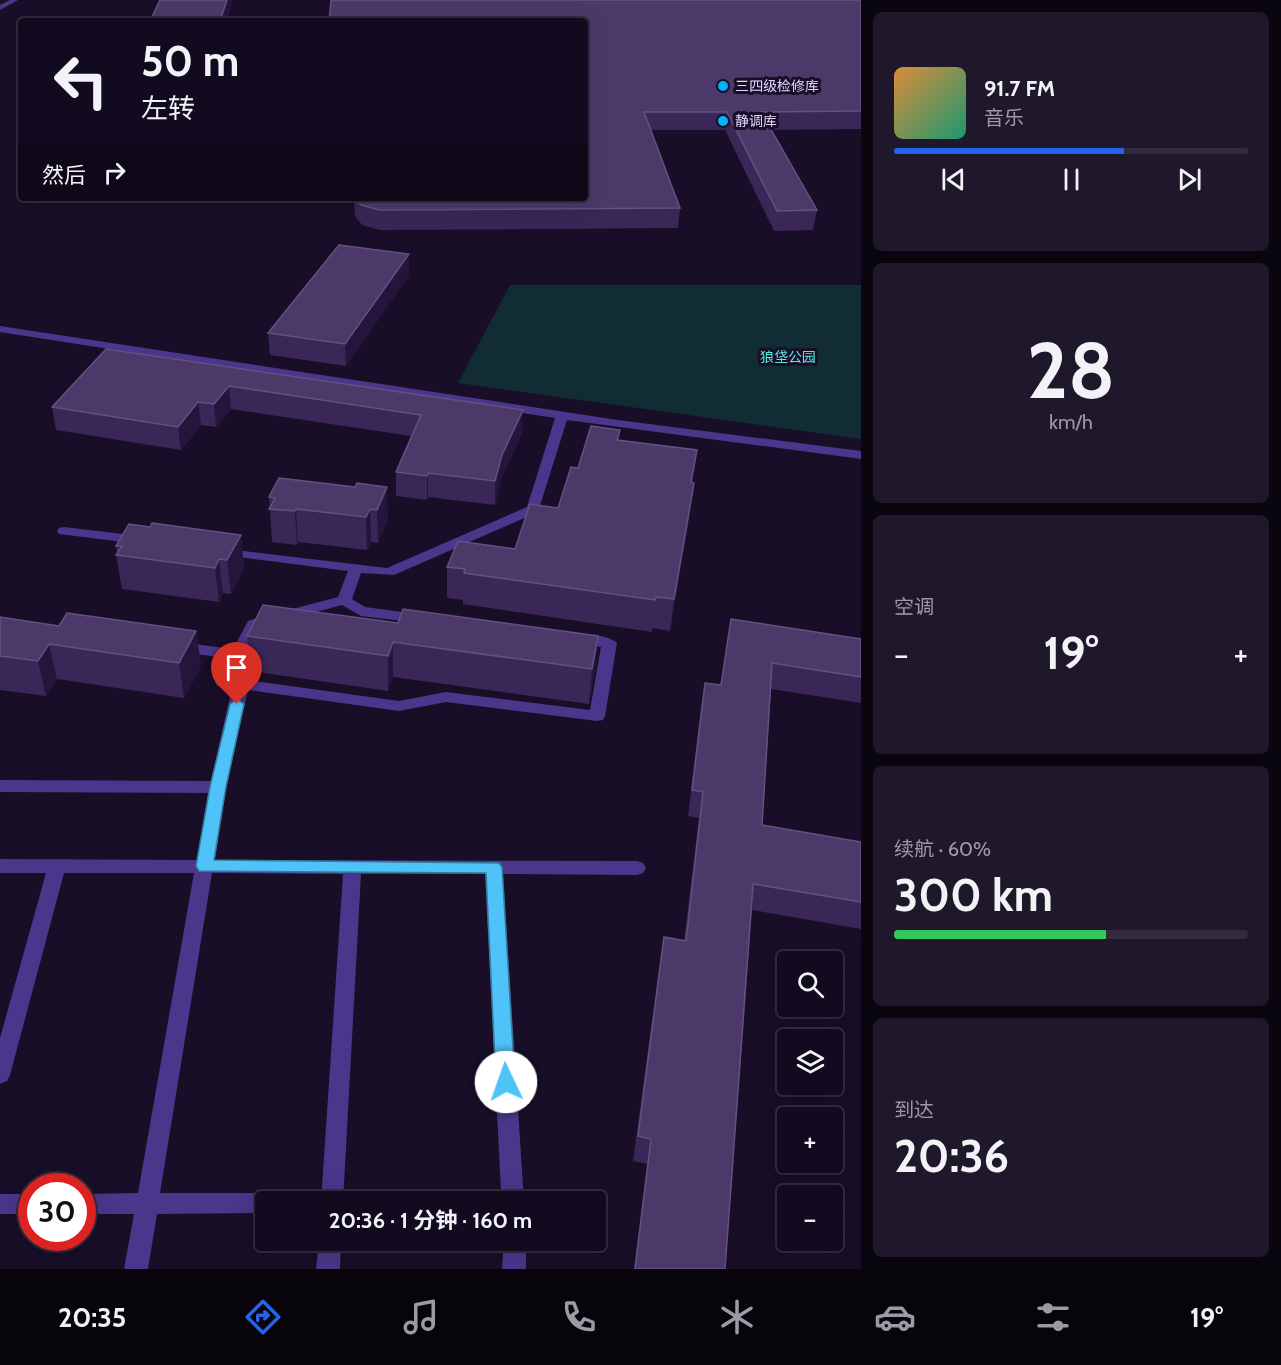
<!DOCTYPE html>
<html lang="zh">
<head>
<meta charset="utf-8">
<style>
	:root { --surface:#120a1e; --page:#1f182b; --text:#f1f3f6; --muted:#9c9aa4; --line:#312b3c; --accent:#2563eb }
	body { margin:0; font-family:Cabin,"Noto Sans SC",sans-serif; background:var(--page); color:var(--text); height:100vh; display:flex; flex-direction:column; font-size:22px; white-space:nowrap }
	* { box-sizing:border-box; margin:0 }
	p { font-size:20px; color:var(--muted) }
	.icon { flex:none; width:33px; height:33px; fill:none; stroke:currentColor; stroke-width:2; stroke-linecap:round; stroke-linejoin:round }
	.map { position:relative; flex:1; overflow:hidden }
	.panel { display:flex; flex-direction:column; gap:12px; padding:12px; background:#0a0610; width:420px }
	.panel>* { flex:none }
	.top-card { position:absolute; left:18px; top:18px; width:570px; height:183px; border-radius:6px; box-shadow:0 6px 24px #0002,0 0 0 2px var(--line); background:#120a1e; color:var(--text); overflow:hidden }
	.controls { position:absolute; left:777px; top:951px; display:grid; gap:12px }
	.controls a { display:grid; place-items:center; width:66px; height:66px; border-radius:6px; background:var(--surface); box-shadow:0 6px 24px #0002,0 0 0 2px var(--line); font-size:30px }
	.speed { position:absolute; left:18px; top:1173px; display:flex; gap:12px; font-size:30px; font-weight:700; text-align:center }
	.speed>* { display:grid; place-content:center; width:78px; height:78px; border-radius:50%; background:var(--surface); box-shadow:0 6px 24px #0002,0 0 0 2px var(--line); line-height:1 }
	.speed .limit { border:9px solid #d22; background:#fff; color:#111 }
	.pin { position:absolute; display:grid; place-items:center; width:51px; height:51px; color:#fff; margin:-62px -26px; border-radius:50% 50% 50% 0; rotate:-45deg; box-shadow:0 0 6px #0007 }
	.pin .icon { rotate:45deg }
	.me { position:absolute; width:66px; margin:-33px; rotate:357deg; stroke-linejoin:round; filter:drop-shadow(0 0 4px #0008) }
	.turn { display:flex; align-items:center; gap:21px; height:126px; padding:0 24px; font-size:27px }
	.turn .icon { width:78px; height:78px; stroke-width:2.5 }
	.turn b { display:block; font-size:42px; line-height:51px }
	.then { display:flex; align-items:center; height:57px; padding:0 24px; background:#0003; gap:12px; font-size:22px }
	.big { font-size:45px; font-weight:700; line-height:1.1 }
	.panel .tile { flex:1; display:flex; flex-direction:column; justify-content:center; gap:9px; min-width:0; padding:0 21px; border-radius:9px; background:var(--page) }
	.panel .dial { align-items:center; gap:0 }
	.dial b { font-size:78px; line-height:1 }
	.song { display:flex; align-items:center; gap:18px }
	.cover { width:72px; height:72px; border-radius:9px; background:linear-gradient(135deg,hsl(30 70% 55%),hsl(160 70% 35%)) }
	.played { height:6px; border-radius:3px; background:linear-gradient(90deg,var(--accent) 65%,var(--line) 65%) }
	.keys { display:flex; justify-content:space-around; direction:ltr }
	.heat { display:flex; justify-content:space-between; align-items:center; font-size:33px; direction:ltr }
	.charge { height:9px; border-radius:4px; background:linear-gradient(90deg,#34c759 60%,var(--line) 0) }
	.trip { position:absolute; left:255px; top:1191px; width:351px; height:60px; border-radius:6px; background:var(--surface); box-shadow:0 6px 24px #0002,0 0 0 2px var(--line); font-weight:700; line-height:60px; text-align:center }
	.tabs { display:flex; height:96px; justify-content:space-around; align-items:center; background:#07040c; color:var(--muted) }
	.tabs .icon { width:42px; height:42px }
	.tabs .active { color:var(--accent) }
	.tabs b { font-size:27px; color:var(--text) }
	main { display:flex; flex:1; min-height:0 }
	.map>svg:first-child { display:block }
	.green { fill:#112d33 }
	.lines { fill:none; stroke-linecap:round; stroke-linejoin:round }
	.street { fill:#4a368a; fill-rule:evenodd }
	.wall { fill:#3a2657 }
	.shaded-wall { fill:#25153c }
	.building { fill:#4c3969; stroke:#635180; stroke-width:1.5 }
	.route { fill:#4fc3f7; stroke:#337fa1; stroke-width:1.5 }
	.poi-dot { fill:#01b3ff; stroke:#180e28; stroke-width:2 }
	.labels { text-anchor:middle; stroke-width:6; stroke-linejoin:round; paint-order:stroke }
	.far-poi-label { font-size:14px; fill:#e2d5ff; stroke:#180e28; text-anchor:start }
	.far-park-label { font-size:14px; fill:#59e7e0; stroke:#180e28 }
</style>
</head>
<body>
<main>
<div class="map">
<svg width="861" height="1269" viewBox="0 0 861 1269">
	<rect width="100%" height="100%" fill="#180e28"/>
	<polygon class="green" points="510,285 861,285 861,439 458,383"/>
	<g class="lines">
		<g class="street">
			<polygon points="10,0 18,0 0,10 0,5"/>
			<polygon points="0,326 618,420 861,451 861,459 567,420 538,512 394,575 361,573 352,599 365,607 425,615 427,618 425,621 420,623 361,616 342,605 286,620 281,618 279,615 281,612 338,597 348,571 223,555 216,551 218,548 387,568 527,507 555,418 0,332"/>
			<polygon points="64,527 139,536 146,540 139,544 59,534 57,531 59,528"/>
			<path d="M 260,617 L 267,622 L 259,627 L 233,678 L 399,701 L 446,692 L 590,710 L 601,647 L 578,644 L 570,639 C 578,631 610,635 617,643 L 605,716 L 603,720 L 597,721 L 446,702 L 399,711 L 248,690 L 226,787 L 215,860 L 637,861 L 643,863 L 646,868 L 643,873 L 637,875 L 503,874 L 524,1202 L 407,1202 L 410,1195 L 418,1192 L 501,1191 L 485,874 L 361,874 L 343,1202 L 321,1202 L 343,874 L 212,873 L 160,1193 L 266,1193 L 274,1196 L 276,1202 L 266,1202 L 266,1213 L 157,1214 L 148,1269 L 124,1269 L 134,1214 L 82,1214 L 82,1194 L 138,1193 L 194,873 L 64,873 L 10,1075 L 7,1081 L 0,1084 L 0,1038 L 46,873 L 0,873 L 0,859 L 197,860 L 208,793 L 0,792 L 0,780 L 211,781 L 232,688 L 217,686 L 215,682 L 228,658 L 178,652 L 170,647 L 178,642 L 233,649 L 248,621 Z"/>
			<rect x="0" y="1194" width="32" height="20"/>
			<polygon points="319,1240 341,1240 340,1269 316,1269"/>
			<polygon points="504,1240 526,1240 526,1269 502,1269"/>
		</g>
	</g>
	<g class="wall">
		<polygon points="331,0 861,0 861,129 772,130 817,210 813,230 774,231 725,130 651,130 680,208 678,228 380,230 362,225 355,216 354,198 585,198"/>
		<polygon points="209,198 293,198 209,199"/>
		<polygon points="409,275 346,366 270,355 268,333"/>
		<polygon points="106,349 522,433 501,479 495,505 428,497 427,500 396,496 396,472 411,436 231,409 216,427 201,425 181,450 56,430 52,407"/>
		<polygon points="620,430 619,440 694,483 690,513 670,631 652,628 652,632 463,604 463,600 447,598 447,567 515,549 558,508 578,468"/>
		<polygon points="355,487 388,520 378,543 371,542 367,550 298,542 297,545 272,542 269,497"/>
		<polygon points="150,527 241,535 244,568 231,594 223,593 219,602 122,589 116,555 117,554 116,546"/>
		<polygon points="0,617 59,626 196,631 201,666 184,698 57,679 46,696 0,690"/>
		<polygon points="731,619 861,639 861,703 771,689 762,825 861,842 861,929 752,910 725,1269 634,1269 647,1164 633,1161 660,962 664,937 684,940 699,818 688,816 701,708 705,683 721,685"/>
		<polygon points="398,623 598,636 595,670 589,704 393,677 388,691 251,671 247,636"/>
	</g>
	<g class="shaded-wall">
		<polygon points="227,0 233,0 227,21 220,21"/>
		<polygon points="409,254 409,275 346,366 345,344"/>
		<polygon points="229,386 231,409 216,427 214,404"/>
		<polygon points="198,402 201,425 181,450 178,427"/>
		<polygon points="523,410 522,433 501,479 495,505 495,481 502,455"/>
		<polygon points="697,450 693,479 687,512 691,482"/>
		<polygon points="428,473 428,497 427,500 427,476"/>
		<polygon points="694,483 690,513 670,631 674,599"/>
		<polygon points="387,487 388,520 378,543 377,510"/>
		<polygon points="296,509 298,542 297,545 295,511"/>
		<polygon points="370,509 371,542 367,550 366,517"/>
		<polygon points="241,535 244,568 231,594 227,560"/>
		<polygon points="219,559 223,593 219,602 215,568"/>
		<polygon points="196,631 201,666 184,698 179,663"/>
		<polygon points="598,636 595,670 589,704 592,669"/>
		<polygon points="393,642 393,677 388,691 388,656"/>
		<polygon points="49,644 57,679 46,696 38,661"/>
	</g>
	<g class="building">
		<polygon points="160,0 227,0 220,21 150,21"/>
		<polygon points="331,0 861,0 861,111 761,112 817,210 777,211 727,112 644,112 680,208 379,210 361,205 355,198 585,198 585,21 329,21"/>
		<polygon points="339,245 409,254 345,344 268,333"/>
		<polygon points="106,349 523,410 502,455 495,481 428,473 427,476 396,472 421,415 229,386 214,404 198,402 178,427 52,407"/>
		<polygon points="591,426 620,430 617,440 697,450 691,482 694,483 674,599 656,597 655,600 464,573 465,569 447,567 458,541 515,549 530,504 558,508 571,467 578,468"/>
		<polygon points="279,478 355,487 357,483 387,487 377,510 370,509 366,517 296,509 295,511 269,509 275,498 269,497"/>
		<polygon points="152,523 241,535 227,560 219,559 215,568 116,555 122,546 116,546 129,524 150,527"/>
		<polygon points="263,605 398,623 403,609 598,636 592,669 393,642 388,656 247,636"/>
		<polygon points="67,613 196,631 179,663 49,644 38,661 0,656 0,617 59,626"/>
		<polygon points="731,619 861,639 861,677 772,663 762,825 861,842 861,902 753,884 725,1269 635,1269 651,1139 638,1136 664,937 686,941 703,792 692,790 705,683 721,685"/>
	</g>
	<polygon class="route" points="237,699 244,704 226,787 214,860 499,863 502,867 515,1082 512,1087 506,1090 499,1087 496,1082 486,873 199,871 196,866 210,787 230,704"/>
	<g class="poi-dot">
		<circle cx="723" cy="86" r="6"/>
		<circle cx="723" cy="121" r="6"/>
	</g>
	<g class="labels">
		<g class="far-poi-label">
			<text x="735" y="91">三四级检修库</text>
			<text x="735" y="126">静调库</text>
		</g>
		<g class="far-park-label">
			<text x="788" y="362">狼垡公园</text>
		</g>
	</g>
</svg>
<div class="controls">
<a><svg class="icon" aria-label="search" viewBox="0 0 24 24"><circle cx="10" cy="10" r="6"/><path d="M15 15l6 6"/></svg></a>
<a><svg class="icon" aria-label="layers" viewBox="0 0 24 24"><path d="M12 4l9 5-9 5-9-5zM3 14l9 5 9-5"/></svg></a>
<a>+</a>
<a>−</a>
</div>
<div class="speed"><div class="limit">30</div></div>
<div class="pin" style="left:237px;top:704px;background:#d93025"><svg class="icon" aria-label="arrive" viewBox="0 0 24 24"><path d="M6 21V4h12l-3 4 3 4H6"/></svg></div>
<svg class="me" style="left:506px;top:1082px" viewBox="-20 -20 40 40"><circle r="19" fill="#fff"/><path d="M0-13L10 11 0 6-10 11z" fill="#4fc3f7"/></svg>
<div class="trip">20:36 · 1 分钟 · 160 m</div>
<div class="top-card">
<div class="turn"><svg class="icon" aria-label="left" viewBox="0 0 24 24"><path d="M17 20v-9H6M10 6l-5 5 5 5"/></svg><div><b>50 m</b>左转</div></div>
<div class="then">然后<svg class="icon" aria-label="right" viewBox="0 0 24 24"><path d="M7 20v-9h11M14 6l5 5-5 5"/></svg></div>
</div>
</div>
<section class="panel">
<div class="tile">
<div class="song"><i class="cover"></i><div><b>91.7 FM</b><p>音乐</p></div></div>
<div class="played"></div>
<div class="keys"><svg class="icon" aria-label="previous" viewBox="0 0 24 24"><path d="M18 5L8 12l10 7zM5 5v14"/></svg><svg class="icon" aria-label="pause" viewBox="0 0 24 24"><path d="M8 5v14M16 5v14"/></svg><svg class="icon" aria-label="next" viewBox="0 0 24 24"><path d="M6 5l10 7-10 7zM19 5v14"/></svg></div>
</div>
<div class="tile dial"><b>28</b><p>km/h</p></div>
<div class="tile"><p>空调</p>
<div class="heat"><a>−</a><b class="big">19°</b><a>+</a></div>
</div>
<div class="tile"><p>续航 · 60%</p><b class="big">300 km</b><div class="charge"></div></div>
<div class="tile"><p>到达</p><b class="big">20:36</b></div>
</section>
</main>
<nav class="tabs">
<b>20:35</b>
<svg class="icon active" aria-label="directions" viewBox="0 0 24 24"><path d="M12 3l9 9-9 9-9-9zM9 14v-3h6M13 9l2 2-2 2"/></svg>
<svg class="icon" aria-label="music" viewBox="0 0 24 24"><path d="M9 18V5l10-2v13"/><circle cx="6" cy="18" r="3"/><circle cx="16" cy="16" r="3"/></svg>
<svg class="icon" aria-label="phone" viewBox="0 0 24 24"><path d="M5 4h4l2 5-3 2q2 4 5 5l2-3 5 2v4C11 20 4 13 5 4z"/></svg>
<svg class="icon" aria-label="climate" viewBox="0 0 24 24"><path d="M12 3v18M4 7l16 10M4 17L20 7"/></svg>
<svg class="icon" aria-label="car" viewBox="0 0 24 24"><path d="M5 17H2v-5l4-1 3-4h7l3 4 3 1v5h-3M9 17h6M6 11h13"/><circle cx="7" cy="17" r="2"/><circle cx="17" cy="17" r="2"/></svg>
<svg class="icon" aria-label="filters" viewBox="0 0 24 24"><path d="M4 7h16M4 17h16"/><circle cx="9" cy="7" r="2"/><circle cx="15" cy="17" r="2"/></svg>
<b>19°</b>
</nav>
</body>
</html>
